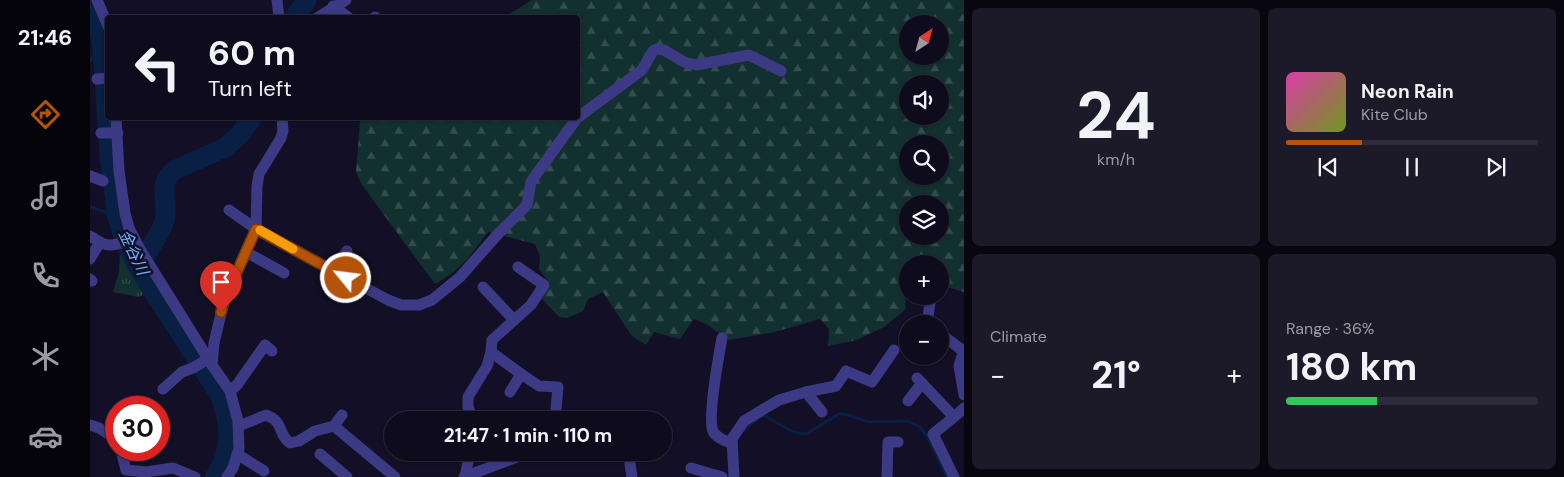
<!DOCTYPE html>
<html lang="en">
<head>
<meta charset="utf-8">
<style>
	:root { --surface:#0e0b1c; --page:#1c1929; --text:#f1f3f6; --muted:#9b9ba3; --line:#2e2b3b; --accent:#b45309 }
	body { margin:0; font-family:"DM Sans","Noto Sans JP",sans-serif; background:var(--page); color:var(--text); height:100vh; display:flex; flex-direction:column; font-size:19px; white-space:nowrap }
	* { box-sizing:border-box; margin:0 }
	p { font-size:16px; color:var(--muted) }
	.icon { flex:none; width:28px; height:28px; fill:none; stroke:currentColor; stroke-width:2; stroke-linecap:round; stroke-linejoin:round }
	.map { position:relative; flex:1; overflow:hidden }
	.sheet { display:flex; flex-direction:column; gap:8px; padding:8px; background:#08060f; width:600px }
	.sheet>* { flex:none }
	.hud { position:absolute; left:15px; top:15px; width:475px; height:105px; border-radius:5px; box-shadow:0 1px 4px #0004,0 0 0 1px var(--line); background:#0e0b1c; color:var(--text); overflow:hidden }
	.needle { width:32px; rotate:36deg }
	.controls { position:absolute; left:809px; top:15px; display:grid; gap:10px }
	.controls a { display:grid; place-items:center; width:50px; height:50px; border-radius:50%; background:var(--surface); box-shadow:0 1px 4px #0004,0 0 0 1px var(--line); font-size:25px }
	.speed { position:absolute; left:15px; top:396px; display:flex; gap:10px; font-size:25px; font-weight:700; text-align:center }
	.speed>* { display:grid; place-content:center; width:65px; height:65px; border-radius:50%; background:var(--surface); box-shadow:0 1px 4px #0004,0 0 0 1px var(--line); line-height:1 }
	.speed .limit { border:8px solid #d22; background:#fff; color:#111 }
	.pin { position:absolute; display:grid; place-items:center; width:42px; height:42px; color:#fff; margin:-51px -21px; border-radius:50% 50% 50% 0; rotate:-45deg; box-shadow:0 0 5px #0007 }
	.pin .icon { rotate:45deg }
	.me { position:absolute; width:55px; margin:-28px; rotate:299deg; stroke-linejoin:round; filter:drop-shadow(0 0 4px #0008) }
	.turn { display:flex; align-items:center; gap:18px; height:105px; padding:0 20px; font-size:22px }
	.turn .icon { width:65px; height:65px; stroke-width:2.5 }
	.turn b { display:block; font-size:35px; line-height:42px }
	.big { font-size:38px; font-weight:700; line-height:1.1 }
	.sheet .widget { flex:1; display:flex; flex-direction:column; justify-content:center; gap:8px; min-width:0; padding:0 18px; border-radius:8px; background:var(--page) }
	.sheet .dial { align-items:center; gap:0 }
	.dial b { font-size:65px; line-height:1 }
	.song { display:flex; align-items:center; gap:15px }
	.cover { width:60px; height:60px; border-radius:8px; background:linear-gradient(135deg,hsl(320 70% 55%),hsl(80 70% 35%)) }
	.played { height:5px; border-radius:2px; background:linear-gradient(90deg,var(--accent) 30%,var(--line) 30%) }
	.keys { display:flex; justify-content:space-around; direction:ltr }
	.heat { display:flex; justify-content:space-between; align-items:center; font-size:28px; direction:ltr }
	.charge { height:8px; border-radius:4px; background:linear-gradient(90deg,#34c759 36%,var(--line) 0) }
	.sheet .tiles { flex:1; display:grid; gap:8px; grid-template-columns:repeat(2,1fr) }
	.trip { position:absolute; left:294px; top:411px; width:288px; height:50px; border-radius:25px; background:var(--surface); box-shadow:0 1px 4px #0004,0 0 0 1px var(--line); font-weight:700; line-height:50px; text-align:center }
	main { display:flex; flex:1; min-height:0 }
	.tabs { display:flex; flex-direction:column; width:90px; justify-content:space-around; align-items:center; background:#06040b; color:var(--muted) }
	.tabs .icon { width:35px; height:35px }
	.tabs .on { color:var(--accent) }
	.tabs b { font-size:22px; color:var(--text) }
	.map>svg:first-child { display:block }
	.grass { fill:url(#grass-tufts) }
	.forest { fill:url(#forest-firs); fill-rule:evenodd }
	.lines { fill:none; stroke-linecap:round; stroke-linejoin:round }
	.stream { stroke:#0a1f44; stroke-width:3 }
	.river { stroke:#0a1f44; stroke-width:20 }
	.minor { stroke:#3d3a85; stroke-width:11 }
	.route-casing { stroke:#753606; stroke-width:12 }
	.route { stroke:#b45309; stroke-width:9 }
	.slow { stroke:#f59e0b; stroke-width:9 }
	.labels { text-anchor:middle; stroke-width:5; stroke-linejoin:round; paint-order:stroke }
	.water-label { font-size:16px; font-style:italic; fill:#62b6ff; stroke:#130f26 }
</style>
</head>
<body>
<main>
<nav class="tabs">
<b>21:46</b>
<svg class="icon on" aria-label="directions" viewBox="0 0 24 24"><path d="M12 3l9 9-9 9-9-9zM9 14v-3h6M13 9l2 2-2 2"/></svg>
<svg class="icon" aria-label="music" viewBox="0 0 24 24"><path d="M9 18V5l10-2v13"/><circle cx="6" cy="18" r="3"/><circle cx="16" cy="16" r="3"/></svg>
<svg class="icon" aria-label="phone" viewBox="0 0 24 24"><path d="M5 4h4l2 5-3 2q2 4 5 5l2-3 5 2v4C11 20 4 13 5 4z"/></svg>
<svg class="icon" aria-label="climate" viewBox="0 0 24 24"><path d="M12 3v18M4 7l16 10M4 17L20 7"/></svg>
<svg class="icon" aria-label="car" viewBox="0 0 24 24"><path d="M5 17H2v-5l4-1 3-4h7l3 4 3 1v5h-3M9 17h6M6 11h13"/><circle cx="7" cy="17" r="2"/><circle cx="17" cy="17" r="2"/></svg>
</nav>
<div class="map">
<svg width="874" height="477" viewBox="0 0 874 477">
	<defs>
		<pattern id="grass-tufts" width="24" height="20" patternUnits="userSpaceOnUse" patternTransform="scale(1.25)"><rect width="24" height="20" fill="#12302f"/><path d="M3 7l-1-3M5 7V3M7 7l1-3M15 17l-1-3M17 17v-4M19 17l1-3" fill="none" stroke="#344d4e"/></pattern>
		<pattern id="forest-firs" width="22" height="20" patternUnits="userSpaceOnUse" patternTransform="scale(1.25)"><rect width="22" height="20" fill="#12302f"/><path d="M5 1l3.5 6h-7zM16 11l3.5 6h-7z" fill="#344d4e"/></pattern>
	</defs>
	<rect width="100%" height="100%" fill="#130f26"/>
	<polygon class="grass" points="30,251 55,294 48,297 23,292 29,272"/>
	<path class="forest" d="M 442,0 L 874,0 L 874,292 L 850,285 L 850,264 L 818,264 L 815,310 L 794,327 L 767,340 L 738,346 L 739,329 L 730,319 L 685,332 L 639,340 L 616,324 L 604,319 L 590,339 L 564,332 L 556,345 L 541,335 L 513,292 L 498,299 L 493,311 L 477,318 L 469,317 L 452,299 L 460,284 L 449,269 L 450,256 L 445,244 L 398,232 C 379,257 372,269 345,284 L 272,185 L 266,172 L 270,122 L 274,118 L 488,118 L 488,18 L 415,17 ZM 818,24 L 850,24 L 850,56 L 818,56 ZM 818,84 L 850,84 L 850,116 L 818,116 ZM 818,144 L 850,144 L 850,176 L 818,176 ZM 818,204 L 850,204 L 850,236 L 818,236 Z"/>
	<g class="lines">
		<g class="stream">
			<polyline points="0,61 3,56"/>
			<polyline points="0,207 18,213"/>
			<polyline points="24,215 27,215"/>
			<polyline points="671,416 675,416 703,432 716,434 749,414 755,414 779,422 817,421 830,427 837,436 857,477"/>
			<polyline points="654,430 666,420"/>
		</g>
		<g class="river">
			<path d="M 0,5 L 11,37 L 13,55 L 20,161 L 27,215 L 34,239 L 48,267 L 130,395 C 141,426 143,449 125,477"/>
			<polyline points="204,18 217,0"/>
			<path d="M 48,267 C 56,254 72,232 75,219 C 79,200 65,182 87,169 L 136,147 L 151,133 L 162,118"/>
		</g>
		<g class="minor">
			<polyline points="7,0 18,26"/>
			<polyline points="187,0 189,18"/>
			<polyline points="243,6 259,18"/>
			<polyline points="227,18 256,0"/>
			<polyline points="284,18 285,17"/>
			<polyline points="7,79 18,78"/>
			<polyline points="26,118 29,171 35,213 39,228 51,251 122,365"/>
			<polyline points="11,133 28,133"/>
			<polyline points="0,176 13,181"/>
			<polyline points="139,210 166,229 298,300 311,305 329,305 342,300 370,277 408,234 437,205 441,182 445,176 487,118 552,70 563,51 567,49 574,50 594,62 606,65 659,55 691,71"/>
			<path d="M 0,236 C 5,238 7,241 11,243 C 22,248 34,242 44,238"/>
			<polyline points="156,252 194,273"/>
			<polyline points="0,259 10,242"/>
			<polyline points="243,271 257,251"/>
			<polyline points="0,279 2,281"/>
			<polyline points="393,287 424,320"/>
			<polyline points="837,324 841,296"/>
			<polyline points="850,333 873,351"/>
			<path d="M 632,338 C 629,355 617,417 623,431 C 626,438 635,441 642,443"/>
			<polyline points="874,349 869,366 874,395"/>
			<polyline points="401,352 431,374 420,392"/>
			<polyline points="431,374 449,386 468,387 465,420"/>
			<polyline points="827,378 864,417 843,434 864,477"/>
			<polyline points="73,389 92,372 103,368 118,359"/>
			<polyline points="140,391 147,385 175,345 182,351"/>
			<polyline points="716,392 732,412"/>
			<polyline points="818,401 832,383"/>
			<polyline points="252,415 244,426 305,477"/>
			<polyline points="864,417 874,408"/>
			<polyline points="383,420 378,407 378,397 397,366 401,352 402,340 441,305 454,285 428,267"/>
			<polyline points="0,425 9,428 26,439"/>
			<path d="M 149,426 L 176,415 C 195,422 187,434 200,443 L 209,441 L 225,431 L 244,426"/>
			<polyline points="31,450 36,470 56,472 83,468 105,477"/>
			<polyline points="147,454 174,471"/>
			<polyline points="230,454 257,477"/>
			<polyline points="539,457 542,477"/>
			<polyline points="601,468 632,477"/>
			<polyline points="137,477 143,468 149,449 148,421 140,391 122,365 124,343 134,301 166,229 167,186 169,174 191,138 193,131 192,118"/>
			<polyline points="374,477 427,457 447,452"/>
			<polyline points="375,477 380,452"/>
			<polyline points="644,477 642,439 654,421 689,400 716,392 746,386 756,371 782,382 804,350"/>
			<polyline points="797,477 798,442 808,442"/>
		</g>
	</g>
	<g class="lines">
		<defs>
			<polyline id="route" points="131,312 134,301 166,229 256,278"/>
		</defs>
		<use href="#route" class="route-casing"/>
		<use href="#route" class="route"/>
		<polyline class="slow" points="170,230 203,249"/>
	</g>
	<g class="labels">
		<g class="water-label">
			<text transform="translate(44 252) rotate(65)" y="6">金谷川</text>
		</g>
	</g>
</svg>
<div class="controls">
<a><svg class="needle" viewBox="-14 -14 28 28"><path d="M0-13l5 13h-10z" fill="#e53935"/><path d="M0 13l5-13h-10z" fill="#9b9ba3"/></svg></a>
<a><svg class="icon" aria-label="sound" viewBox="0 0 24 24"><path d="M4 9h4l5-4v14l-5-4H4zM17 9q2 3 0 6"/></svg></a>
<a><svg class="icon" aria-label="search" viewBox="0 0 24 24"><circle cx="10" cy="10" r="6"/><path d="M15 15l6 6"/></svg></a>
<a><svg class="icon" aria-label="layers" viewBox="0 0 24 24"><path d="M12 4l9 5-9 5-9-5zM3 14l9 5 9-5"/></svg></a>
<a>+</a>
<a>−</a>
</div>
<div class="speed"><div class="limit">30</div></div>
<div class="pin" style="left:131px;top:312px;background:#d93025"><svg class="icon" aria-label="arrive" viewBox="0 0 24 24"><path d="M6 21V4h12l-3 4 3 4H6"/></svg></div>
<svg class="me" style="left:256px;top:278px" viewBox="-20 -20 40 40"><circle r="17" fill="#b45309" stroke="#fff" stroke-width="3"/><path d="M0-11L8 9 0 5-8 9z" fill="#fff"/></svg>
<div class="trip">21:47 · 1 min · 110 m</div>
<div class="hud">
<div class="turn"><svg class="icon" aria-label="left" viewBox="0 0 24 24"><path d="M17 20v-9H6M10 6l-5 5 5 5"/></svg><div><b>60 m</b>Turn left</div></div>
</div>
</div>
<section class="sheet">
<div class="tiles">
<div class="widget dial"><b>24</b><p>km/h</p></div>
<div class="widget">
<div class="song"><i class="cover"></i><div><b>Neon Rain</b><p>Kite Club</p></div></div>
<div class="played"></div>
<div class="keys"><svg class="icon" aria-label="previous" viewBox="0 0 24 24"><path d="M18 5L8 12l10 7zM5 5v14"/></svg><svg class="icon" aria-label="pause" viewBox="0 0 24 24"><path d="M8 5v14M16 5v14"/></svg><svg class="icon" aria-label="next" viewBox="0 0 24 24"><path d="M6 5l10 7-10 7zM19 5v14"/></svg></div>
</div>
<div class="widget"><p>Climate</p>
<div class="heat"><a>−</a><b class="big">21°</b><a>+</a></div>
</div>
<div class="widget"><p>Range · 36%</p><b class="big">180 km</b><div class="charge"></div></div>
</div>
</section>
</main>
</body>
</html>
